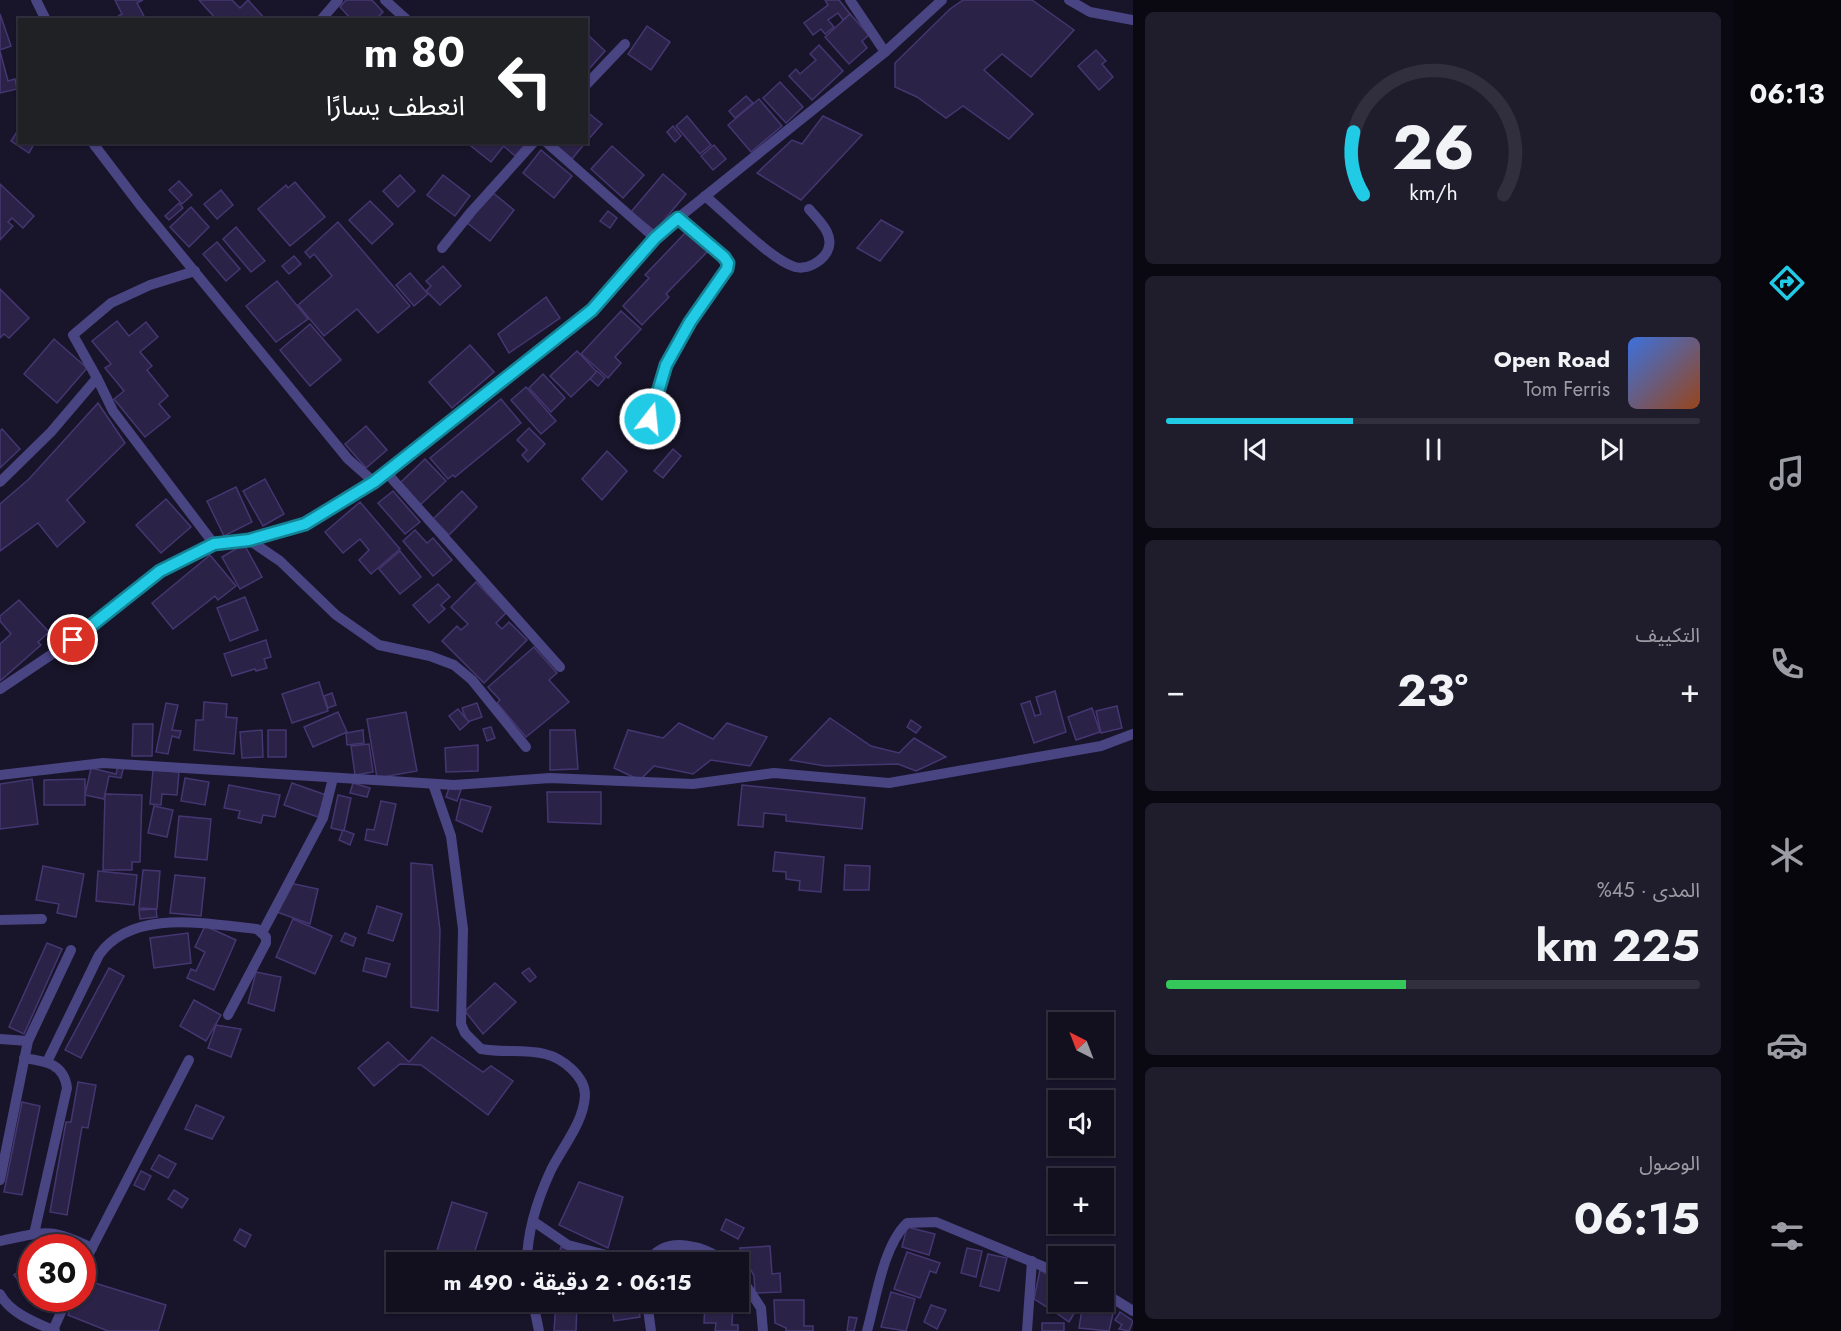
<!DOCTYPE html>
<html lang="ar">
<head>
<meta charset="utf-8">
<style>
	:root { --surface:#120f1f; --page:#1f1d2c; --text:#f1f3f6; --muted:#9c9ca4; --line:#312f3d; --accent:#21cae5 }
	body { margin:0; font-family:Jost,"Noto Sans Arabic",sans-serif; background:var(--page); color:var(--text); direction:rtl; height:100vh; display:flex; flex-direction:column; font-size:22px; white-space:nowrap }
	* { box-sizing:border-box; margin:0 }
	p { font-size:20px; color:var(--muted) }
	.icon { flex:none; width:33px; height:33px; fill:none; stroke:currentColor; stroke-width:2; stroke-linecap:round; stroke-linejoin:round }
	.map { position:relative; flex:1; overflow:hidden; direction:ltr }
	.panel { display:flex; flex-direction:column; gap:12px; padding:12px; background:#0a0811; width:600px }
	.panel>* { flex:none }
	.hud { position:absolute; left:18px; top:18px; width:570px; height:126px; border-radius:0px; box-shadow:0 2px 4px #0004,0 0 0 2px var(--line); direction:rtl; background:#202124; color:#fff; overflow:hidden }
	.needle { width:39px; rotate:318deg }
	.fabs { position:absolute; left:1048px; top:1012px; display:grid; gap:12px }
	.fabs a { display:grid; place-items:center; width:66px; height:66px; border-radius:0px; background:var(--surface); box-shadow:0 2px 4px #0004,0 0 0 2px var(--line); font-size:30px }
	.speed { position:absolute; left:18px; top:1234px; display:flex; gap:12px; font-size:30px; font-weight:700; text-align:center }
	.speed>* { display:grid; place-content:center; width:78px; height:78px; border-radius:50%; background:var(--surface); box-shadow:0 2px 4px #0004,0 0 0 2px var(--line); line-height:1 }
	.speed .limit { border:9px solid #d22; background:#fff; color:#111 }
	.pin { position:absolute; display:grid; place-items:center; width:51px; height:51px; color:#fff; margin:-26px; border:3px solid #fff; border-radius:50%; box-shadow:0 2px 6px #0007 }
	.me { position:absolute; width:66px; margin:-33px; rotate:16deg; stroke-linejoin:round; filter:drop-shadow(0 0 4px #0008) }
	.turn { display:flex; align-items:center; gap:21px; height:126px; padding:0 24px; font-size:27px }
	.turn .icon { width:78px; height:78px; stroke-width:2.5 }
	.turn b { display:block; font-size:42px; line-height:51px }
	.big { font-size:45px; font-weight:700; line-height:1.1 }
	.panel .tile { flex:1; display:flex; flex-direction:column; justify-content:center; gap:9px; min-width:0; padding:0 21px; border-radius:9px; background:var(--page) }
	.panel .dial { align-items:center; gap:0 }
	.dial svg { height:156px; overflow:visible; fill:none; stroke:var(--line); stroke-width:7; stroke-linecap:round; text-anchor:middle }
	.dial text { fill:var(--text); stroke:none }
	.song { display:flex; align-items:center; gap:18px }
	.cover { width:72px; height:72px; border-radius:9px; background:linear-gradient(135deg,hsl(220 70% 55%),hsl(20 70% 35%)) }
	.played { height:6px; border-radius:3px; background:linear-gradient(90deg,var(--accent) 35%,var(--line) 35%) }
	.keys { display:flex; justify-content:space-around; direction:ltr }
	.heat { display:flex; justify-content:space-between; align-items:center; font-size:33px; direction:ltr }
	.charge { height:9px; border-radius:4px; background:linear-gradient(90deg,#34c759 45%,var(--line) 0) }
	.trip { position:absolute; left:386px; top:1252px; width:363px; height:60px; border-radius:0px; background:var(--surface); box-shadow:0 2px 4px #0004,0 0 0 2px var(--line); font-weight:700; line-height:60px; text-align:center; direction:rtl }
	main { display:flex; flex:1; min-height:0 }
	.tab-bar { display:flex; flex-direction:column; width:108px; justify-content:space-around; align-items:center; background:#07060c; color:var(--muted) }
	.tab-bar .icon { width:42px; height:42px }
	.tab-bar .current { color:var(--accent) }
	.tab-bar b { font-size:27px; color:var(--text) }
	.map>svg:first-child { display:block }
	.building { fill:#2b2247; stroke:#443771; stroke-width:1.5 }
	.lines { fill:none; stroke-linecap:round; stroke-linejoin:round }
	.minor { stroke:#494482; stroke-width:10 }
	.route-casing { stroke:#158395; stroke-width:15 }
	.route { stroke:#21cae5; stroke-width:10 }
</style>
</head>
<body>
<main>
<nav class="tab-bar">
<b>06:13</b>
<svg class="icon current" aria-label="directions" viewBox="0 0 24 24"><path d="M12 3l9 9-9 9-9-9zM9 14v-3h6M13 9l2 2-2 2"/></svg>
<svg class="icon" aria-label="music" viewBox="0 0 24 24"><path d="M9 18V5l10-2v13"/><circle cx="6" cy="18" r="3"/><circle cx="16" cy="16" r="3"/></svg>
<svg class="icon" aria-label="phone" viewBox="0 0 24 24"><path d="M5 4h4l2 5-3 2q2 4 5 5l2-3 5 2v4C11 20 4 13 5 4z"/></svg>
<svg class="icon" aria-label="climate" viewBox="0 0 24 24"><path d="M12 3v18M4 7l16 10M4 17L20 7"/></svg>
<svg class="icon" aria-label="car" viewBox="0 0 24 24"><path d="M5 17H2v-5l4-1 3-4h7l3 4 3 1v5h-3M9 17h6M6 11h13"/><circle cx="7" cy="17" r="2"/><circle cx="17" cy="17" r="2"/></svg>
<svg class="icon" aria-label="filters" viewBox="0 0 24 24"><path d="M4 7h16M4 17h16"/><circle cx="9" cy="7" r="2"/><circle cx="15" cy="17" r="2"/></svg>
</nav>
<section class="panel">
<div class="tile dial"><svg viewBox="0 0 100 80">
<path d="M14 69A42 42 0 1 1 86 69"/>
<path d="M14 69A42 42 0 0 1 9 37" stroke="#21cae5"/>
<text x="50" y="56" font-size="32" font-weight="700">26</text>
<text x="50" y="72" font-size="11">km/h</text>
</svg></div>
<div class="tile">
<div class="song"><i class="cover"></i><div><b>Open Road</b><p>Tom Ferris</p></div></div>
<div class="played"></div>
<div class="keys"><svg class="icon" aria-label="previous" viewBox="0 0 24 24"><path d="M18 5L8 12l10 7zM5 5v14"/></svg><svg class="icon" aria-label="pause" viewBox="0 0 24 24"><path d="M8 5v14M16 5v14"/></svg><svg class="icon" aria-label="next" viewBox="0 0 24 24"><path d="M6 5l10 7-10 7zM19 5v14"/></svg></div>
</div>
<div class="tile"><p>التكييف</p>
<div class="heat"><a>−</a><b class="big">23°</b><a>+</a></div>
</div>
<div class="tile"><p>المدى · 45%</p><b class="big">225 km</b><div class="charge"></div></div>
<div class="tile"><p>الوصول</p><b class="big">06:15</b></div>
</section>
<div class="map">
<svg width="1133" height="1331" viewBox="0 0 1133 1331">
	<rect width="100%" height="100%" fill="#181429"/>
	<g class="building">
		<polygon points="115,0 143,0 137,3 146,20 112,20 122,14"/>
		<polygon points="199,0 232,0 240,8 248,0 266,20 217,20"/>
		<polygon points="346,0 372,0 383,12 375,20 352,20 340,7"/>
		<polygon points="825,0 839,0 850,14 843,20 838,13 828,20 834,27 825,34 821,29 813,35 804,23 828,5"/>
		<polygon points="963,0 1032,0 1074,30 1031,77 1002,54 984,70 1033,114 1009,139 963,106 946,118 917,97 895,87 895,63 950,9"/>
		<polygon points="0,14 11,46 0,50"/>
		<polygon points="850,14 869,35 862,41 867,48 849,64 825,37"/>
		<polygon points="647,26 670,42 651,70 628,54"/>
		<polygon points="586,33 605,51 589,69 586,67"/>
		<polygon points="819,45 843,71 812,100 789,76 796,69 800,74 816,60 810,54"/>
		<polygon points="1096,50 1106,61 1102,64 1113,77 1099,90 1078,66"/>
		<polygon points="0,51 8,81 15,79 17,89 0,93"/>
		<polygon points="780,82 803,107 786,123 763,98"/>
		<polygon points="746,96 753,103 735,118 729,111"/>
		<polygon points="759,99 782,126 751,152 728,125"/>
		<polygon points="586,111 602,124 586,142"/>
		<polygon points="687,116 711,145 700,154 676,126"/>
		<polygon points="823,116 862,135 801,200 757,173 792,140 802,144"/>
		<polygon points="673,126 681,136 675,142 667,132"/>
		<polygon points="20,127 20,142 35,142 29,153 11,141"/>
		<polygon points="466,142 505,142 506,143 491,162"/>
		<polygon points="499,142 527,142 515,156"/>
		<polygon points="552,142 586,142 572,159"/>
		<polygon points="714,145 726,159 713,170 701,156"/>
		<polygon points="612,146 644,175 623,198 591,169"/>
		<polygon points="541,150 572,176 554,198 523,173"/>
		<polygon points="663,174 686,194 655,231 631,212"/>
		<polygon points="400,175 415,191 398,207 383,191"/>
		<polygon points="443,175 470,196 455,216 427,195"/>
		<polygon points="179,181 192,195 182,204 169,190"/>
		<polygon points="295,182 325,217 290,246 258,209 286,185 288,188"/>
		<polygon points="0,184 34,216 23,228 12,218 8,222 13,226 0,240"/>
		<polygon points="221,190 233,205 217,219 204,204"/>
		<polygon points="492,192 514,210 490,241 467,223"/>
		<polygon points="370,201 393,224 372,244 349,220"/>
		<polygon points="179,203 183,208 169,220 165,216"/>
		<polygon points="191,207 209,227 189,247 170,227"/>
		<polygon points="608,211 617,218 610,228 600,221"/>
		<polygon points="881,220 903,232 880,261 857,248"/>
		<polygon points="338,222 410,306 378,333 357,309 324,336 298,305 332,276 314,254 310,258 305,252"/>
		<polygon points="236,227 265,261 251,272 223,239"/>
		<polygon points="687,231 708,251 666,294 669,297 642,325 623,306 649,278 645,275"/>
		<polygon points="217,242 240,269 226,281 203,254"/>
		<polygon points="294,256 301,264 289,274 282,266"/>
		<polygon points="443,266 461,286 440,305 426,291 431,286 426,281"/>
		<polygon points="410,273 428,294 414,306 396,285"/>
		<polygon points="277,281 308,319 276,342 246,306"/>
		<polygon points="0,289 29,318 9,338 4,334 0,338"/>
		<polygon points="546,297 560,318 509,353 498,334"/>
		<polygon points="621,311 641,329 615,357 621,363 608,378 581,354"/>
		<polygon points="117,321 129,336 146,322 158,337 140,352 152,366 147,370 168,396 159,404 170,417 145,437 114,399 124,391 105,368 111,364 92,341"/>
		<polygon points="310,324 341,360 310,386 280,350"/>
		<polygon points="54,339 87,368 57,403 24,374"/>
		<polygon points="470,345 494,372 452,408 429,382"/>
		<polygon points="577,351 597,372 571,397 550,376"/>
		<polygon points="597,371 605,378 598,386 590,379"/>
		<polygon points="543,374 565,398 551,412 529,388"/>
		<polygon points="526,387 556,421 541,434 511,400"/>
		<polygon points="501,399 521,423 455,477 453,475 448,479 430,458"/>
		<polygon points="98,403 125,443 67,500 85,522 57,547 38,523 0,551 0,504 29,479"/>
		<polygon points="366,426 387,450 366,468 345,444"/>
		<polygon points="529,428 545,444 528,462 522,455 527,450 517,440"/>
		<polygon points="2,429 20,449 0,468 0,431"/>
		<polygon points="673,449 681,456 663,478 654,471"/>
		<polygon points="607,451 627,471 602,500 582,479"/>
		<polygon points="425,459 446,481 420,505 399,484"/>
		<polygon points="265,479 284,514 263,526 243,491"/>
		<polygon points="236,487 252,522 224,536 207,501"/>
		<polygon points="393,491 420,522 405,534 378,503"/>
		<polygon points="462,491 477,507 449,535 433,519"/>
		<polygon points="166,499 191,527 161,553 136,525"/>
		<polygon points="360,502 400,549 371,574 359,560 369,550 360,539 343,553 325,532"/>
		<polygon points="415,530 427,543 433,538 452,560 433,576 403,541"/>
		<polygon points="244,544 262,577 240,589 222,557"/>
		<polygon points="400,551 421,577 400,594 379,569"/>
		<polygon points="210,555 236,586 218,600 215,596 173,629 152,603"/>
		<polygon points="476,582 506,613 496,623 502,629 509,622 527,640 484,683 442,641 457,626 461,630 468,624 451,607"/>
		<polygon points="438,584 450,597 441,605 445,609 429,623 413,605"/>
		<polygon points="245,597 258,630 230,641 217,608"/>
		<polygon points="19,600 49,632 38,642 41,645 0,681 0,644 11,634 0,621 0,616"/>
		<polygon points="266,640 271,657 264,659 267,668 256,671 255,669 232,676 224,654"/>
		<polygon points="534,647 557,673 549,680 569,702 526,737 497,703 500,700 488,687"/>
		<polygon points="319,682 328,711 292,723 282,694"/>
		<polygon points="1055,691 1066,732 1034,743 1021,704 1030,701 1035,716 1041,714 1036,697"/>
		<polygon points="332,693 336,705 328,708 324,696"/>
		<polygon points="204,702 227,704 226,717 237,718 234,754 194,750 196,720 203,720"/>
		<polygon points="166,703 178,705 172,730 181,731 179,738 172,736 168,754 156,752"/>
		<polygon points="477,703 482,717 467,722 462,708"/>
		<polygon points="1117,706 1122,728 1101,733 1096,711"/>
		<polygon points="1092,708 1100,732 1076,740 1068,717"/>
		<polygon points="458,709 469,722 460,730 449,716"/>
		<polygon points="338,712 347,732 313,747 304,727"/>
		<polygon points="406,712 417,771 377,778 367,719"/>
		<polygon points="830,718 871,746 899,753 914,738 946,757 916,771 898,764 825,766 790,760"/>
		<polygon points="911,720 921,727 916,733 907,727"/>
		<polygon points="679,723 713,739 727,723 767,737 750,766 711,760 693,774 654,766 640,780 614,768 628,730 663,738"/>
		<polygon points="133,724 153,724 152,756 132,756"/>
		<polygon points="491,727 495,738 487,741 483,729"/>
		<polygon points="262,730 263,757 242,758 240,732"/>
		<rect x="268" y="730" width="18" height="27"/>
		<polygon points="363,730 364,743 347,745 346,733"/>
		<polygon points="550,730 575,730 578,769 550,770"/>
		<polygon points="369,744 373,772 355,775 351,746"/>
		<polygon points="478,745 478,771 446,772 445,748"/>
		<polygon points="118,765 124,766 121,778 109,776 104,799 85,795 91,768 116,774"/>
		<polygon points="153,770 179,772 177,795 162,794 161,805 150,804"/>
		<polygon points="185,778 209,782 205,805 181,801"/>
		<polygon points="32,779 38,824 0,829 0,784"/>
		<polygon points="85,779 85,805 44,805 44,780"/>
		<polygon points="292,783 326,795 318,817 284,805"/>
		<polygon points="353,783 370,788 367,797 350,793"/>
		<polygon points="229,785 280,795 275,817 263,815 261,823 238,818 240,811 224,808"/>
		<polygon points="450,785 461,790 457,801 446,797"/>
		<polygon points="742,785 865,798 862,829 786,821 786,815 764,813 763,827 738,825"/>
		<polygon points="547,792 601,792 601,824 548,822"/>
		<polygon points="105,794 142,795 140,862 132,862 132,870 103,870"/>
		<polygon points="338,795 351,798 344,831 331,828"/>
		<polygon points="461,799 491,807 482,832 456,820"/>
		<polygon points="381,801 396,804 387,845 365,840 367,829 374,830"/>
		<polygon points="154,806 173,810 167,837 148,833"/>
		<polygon points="179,816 211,819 207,860 175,857"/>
		<polygon points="343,830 354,834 350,845 339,840"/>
		<polygon points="775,852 824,857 821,892 799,890 800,881 786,879 786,872 773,871"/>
		<polygon points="411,863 432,865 440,930 438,1011 411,1007"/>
		<polygon points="845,865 870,866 869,890 844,890"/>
		<polygon points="43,866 84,874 76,917 57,913 59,904 36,900"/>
		<polygon points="143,870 160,871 157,909 139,908"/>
		<polygon points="98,871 137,875 134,905 96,901"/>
		<polygon points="175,875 205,878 201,916 170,913"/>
		<polygon points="290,883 318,889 310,924 277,912"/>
		<polygon points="377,906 402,914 393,941 368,933"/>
		<polygon points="156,909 157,917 140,919 139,910"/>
		<polygon points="293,919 332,936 315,974 276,957"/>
		<polygon points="205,926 236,940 214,990 187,978 191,969 196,971 205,952 195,947"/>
		<polygon points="188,933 191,963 154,968 150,938"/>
		<polygon points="345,933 356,938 353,946 341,941"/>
		<polygon points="47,943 62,949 24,1034 9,1027"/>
		<polygon points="366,958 390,964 386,977 363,971"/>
		<polygon points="109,968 124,976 81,1058 65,1050"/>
		<polygon points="529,968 536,977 530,982 522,973"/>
		<polygon points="256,972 281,977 274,1011 248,1003"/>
		<polygon points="495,983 516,1002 483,1034 465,1011"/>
		<polygon points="194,1000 221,1015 206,1041 180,1026"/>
		<polygon points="216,1025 241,1029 231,1057 208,1048"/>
		<polygon points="432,1037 483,1072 491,1066 513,1081 488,1115 421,1065 400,1064 374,1086 358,1068 388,1042 409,1062"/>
		<polygon points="78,1082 96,1085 88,1128 82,1127 67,1215 50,1212 66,1122 71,1122"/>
		<polygon points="22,1102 40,1106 22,1195 4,1192"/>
		<polygon points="196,1105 224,1117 212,1139 185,1129"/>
		<polygon points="159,1155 176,1164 168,1178 151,1169"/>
		<polygon points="141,1171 151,1176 144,1190 134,1185"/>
		<polygon points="579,1182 623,1197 608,1248 559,1225"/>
		<polygon points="174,1190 188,1199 182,1208 168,1199"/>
		<polygon points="452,1202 487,1213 471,1263 454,1263 435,1257"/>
		<polygon points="726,1219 744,1228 738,1239 721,1230"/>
		<polygon points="907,1227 935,1234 929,1255 902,1247"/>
		<polygon points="240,1229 251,1235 245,1247 234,1240"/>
		<polygon points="770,1246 772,1274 780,1273 781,1292 755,1293 754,1276 751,1270 742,1271 740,1248"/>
		<polygon points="561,1247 583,1254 581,1263 556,1263"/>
		<polygon points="967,1248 982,1251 976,1277 961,1273"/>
		<polygon points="907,1252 940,1263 936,1273 930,1271 920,1298 894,1289"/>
		<polygon points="988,1254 1007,1258 999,1291 980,1286"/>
		<polygon points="588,1256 611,1262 611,1263 586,1263"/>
		<polygon points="30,1263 32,1290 28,1293 14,1275"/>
		<polygon points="1040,1270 1059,1281 1059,1302 1081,1302 1069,1322 1055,1312 1059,1305 1052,1301 1048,1308 1034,1299"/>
		<polygon points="82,1279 166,1305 158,1331 108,1331 68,1315 74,1299 82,1299"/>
		<polygon points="891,1292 915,1299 906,1331 881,1327"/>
		<polygon points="774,1300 804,1300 804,1326 813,1326 813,1331 786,1331 786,1328 775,1323"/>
		<polygon points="556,1302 577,1302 576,1331 554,1331"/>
		<polygon points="611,1302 638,1302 640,1317 614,1321"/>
		<polygon points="655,1302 690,1302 690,1306 661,1306"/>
		<polygon points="705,1303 733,1304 732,1325 738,1325 738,1331 715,1331 716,1323 704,1323"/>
		<polygon points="1083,1303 1114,1309 1109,1331 1079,1328"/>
		<polygon points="931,1305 946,1310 937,1329 924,1322"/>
		<polygon points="1120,1312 1133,1321 1129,1331 1119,1329 1122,1325 1115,1320"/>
		<polygon points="849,1317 857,1318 854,1331 847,1331"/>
		<rect x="1042" y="1323" width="22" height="8"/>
	</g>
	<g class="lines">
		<g class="minor">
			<polyline points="36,0 46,20"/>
			<polyline points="385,0 407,20"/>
			<polyline points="850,0 885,52"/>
			<polyline points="1069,0 1090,12 1133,20"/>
			<polyline points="321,20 338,0"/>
			<polyline points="586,85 625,44"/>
			<polyline points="92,142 140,205 348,459 374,482"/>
			<polyline points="546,142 655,238"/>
			<path d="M 705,196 C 726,213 771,260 795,267 C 807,270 821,262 827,252 C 836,235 819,221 809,209"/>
			<polyline points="442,248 471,212 534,142"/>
			<polyline points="97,378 113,411 214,544"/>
			<polyline points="650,419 666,365 690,322 727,269 728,263 724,257 678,218"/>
			<polyline points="386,472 560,667"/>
			<polyline points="0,482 51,432 97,378 73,335 111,303 150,285 195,271"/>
			<polyline points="249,540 280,561 336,615 379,645 430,656 454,665 472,680 526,747"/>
			<polyline points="0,689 91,628 160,571 214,544 249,540 305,524 374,482 592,310 655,238 678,218 885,52 942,0"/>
			<polyline points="0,775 103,763 454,785 550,778 693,784 774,773 889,783 1101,746 1133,734"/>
			<path d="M 433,784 L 451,836 L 463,929 L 461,1024 L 465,1033 L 481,1049 C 502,1053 525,1049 545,1054 C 562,1058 585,1076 585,1095 C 584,1122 563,1146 551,1170 C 538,1198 527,1232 527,1263"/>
			<polyline points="0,920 42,919"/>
			<polyline points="262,933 323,818 333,778"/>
			<polyline points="0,1039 28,1041"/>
			<path d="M 24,1058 C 44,1061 64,1063 67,1088 L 34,1234"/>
			<path d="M 47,1062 L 99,955 C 132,908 207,924 257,929 L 266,937 L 266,943 L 228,1015"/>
			<polyline points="0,1180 28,1041 71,950"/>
			<polyline points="533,1221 568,1245 637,1263"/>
			<path d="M 0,1241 C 45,1232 49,1227 92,1248"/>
			<path d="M 647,1263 C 666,1233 704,1246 729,1263"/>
			<polyline points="82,1267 189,1060"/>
			<polyline points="738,1273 761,1308 763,1331"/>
			<polyline points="1104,1293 1133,1311"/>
			<path d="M 0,1294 C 10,1313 36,1323 55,1331"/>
			<polyline points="533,1302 539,1331"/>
			<polyline points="647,1302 651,1331"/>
			<polyline points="53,1330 67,1299"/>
			<path d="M 867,1331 C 876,1299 883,1246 907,1223 L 936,1222 L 1059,1273"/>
			<polyline points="1027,1331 1032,1261"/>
		</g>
	</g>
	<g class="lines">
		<defs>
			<polyline id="route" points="73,640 160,571 214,544 249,540 305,524 374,482 592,310 655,238 678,218 724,257 728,263 727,269 690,322 666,365 650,419"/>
		</defs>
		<use href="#route" class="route-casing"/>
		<use href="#route" class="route"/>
	</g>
</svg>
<div class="fabs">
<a><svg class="needle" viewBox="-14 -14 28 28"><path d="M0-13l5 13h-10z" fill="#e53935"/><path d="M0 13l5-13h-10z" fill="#9c9ca4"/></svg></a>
<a><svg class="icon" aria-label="sound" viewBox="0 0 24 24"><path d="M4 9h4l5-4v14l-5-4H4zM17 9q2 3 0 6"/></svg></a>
<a>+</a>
<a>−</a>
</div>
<div class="speed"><div class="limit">30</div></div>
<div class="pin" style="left:73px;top:640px;background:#d93025"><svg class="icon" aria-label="arrive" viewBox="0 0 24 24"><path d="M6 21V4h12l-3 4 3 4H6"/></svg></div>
<svg class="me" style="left:650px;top:419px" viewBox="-20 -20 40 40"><circle r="17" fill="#21cae5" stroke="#fff" stroke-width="3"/><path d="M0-11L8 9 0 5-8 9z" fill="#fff"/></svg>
<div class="trip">06:15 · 2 دقيقة · 490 m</div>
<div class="hud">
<div class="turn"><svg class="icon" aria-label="left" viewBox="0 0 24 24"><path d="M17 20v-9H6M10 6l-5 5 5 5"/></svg><div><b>80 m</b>انعطف يسارًا</div></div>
</div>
</div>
</main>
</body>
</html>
